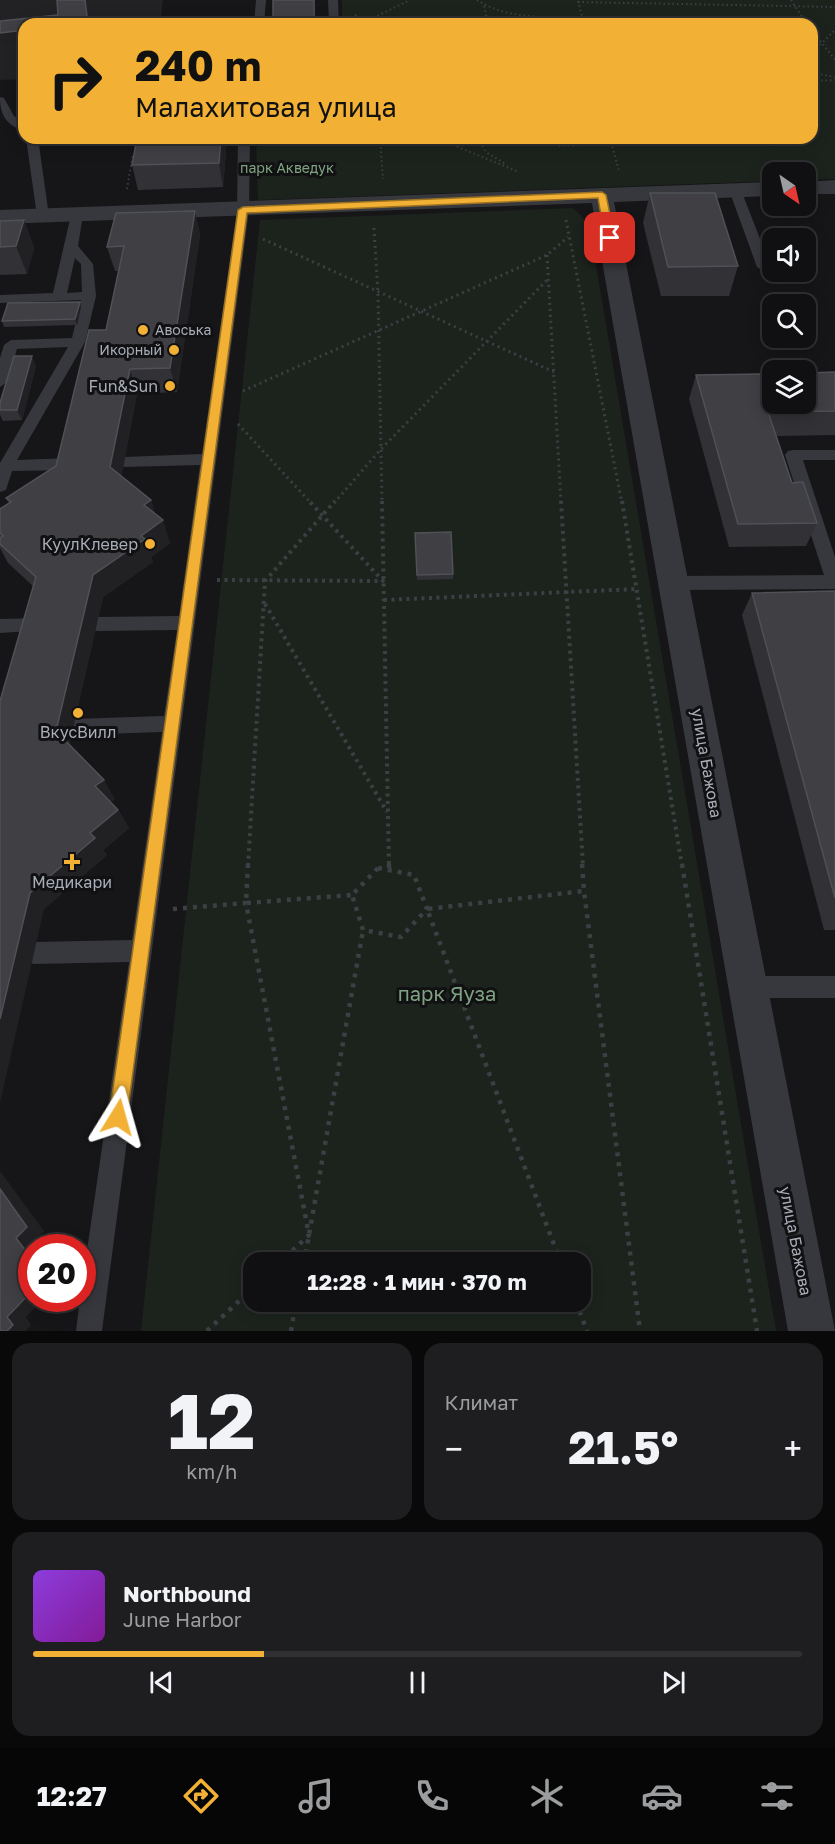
<!DOCTYPE html>
<html lang="ru">
<head>
<meta charset="utf-8">
<style>
	:root { --surface:#101012; --page:#1e1e20; --text:#f1f3f6; --muted:#9c9d9f; --line:#303032; --accent:#f2b134 }
	body { margin:0; font-family:"Golos Text",sans-serif; background:var(--page); color:var(--text); height:100vh; display:flex; flex-direction:column; font-size:22px; white-space:nowrap }
	* { box-sizing:border-box; margin:0 }
	p { font-size:20px; color:var(--muted) }
	.icon { flex:none; width:33px; height:33px; fill:none; stroke:currentColor; stroke-width:2; stroke-linecap:round; stroke-linejoin:round }
	.map { position:relative; height:1331px; overflow:hidden }
	.details { display:flex; flex-direction:column; gap:12px; padding:12px; background:#09090a; flex:1 }
	.details>* { flex:none }
	.banner { position:absolute; left:18px; top:18px; width:800px; height:126px; border-radius:18px; box-shadow:0 3px 15px #0003,0 0 0 2px var(--line); background:#f2b134; color:#111; overflow:hidden }
	.needle { width:39px; rotate:146deg }
	.tools { position:absolute; left:762px; top:162px; display:grid; gap:12px }
	.tools a { display:grid; place-items:center; width:54px; height:54px; border-radius:12px; background:var(--surface); box-shadow:0 3px 15px #0003,0 0 0 2px var(--line); font-size:30px }
	.speed { position:absolute; left:18px; top:1234px; display:flex; gap:12px; font-size:30px; font-weight:700; text-align:center }
	.speed>* { display:grid; place-content:center; width:78px; height:78px; border-radius:50%; background:var(--surface); box-shadow:0 3px 15px #0003,0 0 0 2px var(--line); line-height:1 }
	.speed .limit { border:9px solid #d22; background:#fff; color:#111 }
	.pin { position:absolute; display:grid; place-items:center; width:51px; height:51px; color:#fff; margin:-26px; border-radius:12px; box-shadow:0 3px 9px #0006 }
	.me { position:absolute; width:66px; margin:-33px; rotate:8deg; stroke-linejoin:round; filter:drop-shadow(0 0 4px #0008) }
	.turn { display:flex; align-items:center; gap:21px; height:126px; padding:0 18px; font-size:27px }
	.turn .icon { width:78px; height:78px; stroke-width:2.5 }
	.turn b { display:block; font-size:42px; line-height:51px }
	.big { font-size:45px; font-weight:700; line-height:1.1 }
	.details .card { flex:1; display:flex; flex-direction:column; justify-content:center; gap:9px; min-width:0; padding:0 21px; border-radius:18px; background:var(--page) }
	.details .dial { align-items:center; gap:0 }
	.dial b { font-size:78px; line-height:1 }
	.song { display:flex; align-items:center; gap:18px }
	.cover { width:72px; height:72px; border-radius:9px; background:linear-gradient(135deg,hsl(270 70% 55%),hsl(290 70% 35%)) }
	.played { height:6px; border-radius:3px; background:linear-gradient(90deg,var(--accent) 30%,var(--line) 30%) }
	.keys { display:flex; justify-content:space-around; direction:ltr }
	.heat { display:flex; justify-content:space-between; align-items:center; font-size:33px; direction:ltr }
	.details .tiles { flex:1; display:grid; gap:12px; grid-template-columns:1fr 1fr }
	.card:last-child { grid-column:span 2 }
	.trip { position:absolute; left:243px; top:1252px; width:348px; height:60px; border-radius:18px; background:var(--surface); box-shadow:0 3px 15px #0003,0 0 0 2px var(--line); font-weight:700; line-height:60px; text-align:center }
	.tabs { display:flex; height:96px; justify-content:space-around; align-items:center; background:#060607; color:var(--muted) }
	.tabs .icon { width:42px; height:42px }
	.tabs .active { color:var(--accent) }
	.tabs b { font-size:27px; color:var(--text) }
	.map>svg:first-child { display:block }
	.built { fill:#222225 }
	.green { fill:#1c231d; fill-rule:evenodd }
	.lines { fill:none; stroke-linecap:round; stroke-linejoin:round }
	.path-far3 { stroke:#3d3f44; stroke-width:2; stroke-dasharray:1.5 3; stroke-linecap:butt }
	.path-far2 { stroke:#3d3f44; stroke-width:3; stroke-dasharray:2 4; stroke-linecap:butt }
	.path-far1 { stroke:#3d3f44; stroke-width:4; stroke-dasharray:3 4.5; stroke-linecap:butt }
	.path { stroke:#3d3f44; stroke-width:4.5; stroke-dasharray:4 6; stroke-linecap:butt }
	.service { fill:#37383d; fill-rule:evenodd }
	.tertiary { fill:#37383d; fill-rule:evenodd }
	.wall { fill:#323236 }
	.shaded-wall { fill:#212124 }
	.building { fill:#3f3f44; stroke:#4f5156; stroke-width:1.5 }
	.route { fill:#f2b134; stroke:#9d7322; stroke-width:1.5 }
	.poi-dot { fill:#f2b134; stroke:#111113; stroke-width:2 }
	.labels { text-anchor:middle; stroke-width:6; stroke-linejoin:round; paint-order:stroke }
	.far-park-label { font-size:14px; fill:#7fa381; stroke:#111113 }
	.far-poi-label { font-size:14px; fill:#a8adb8; stroke:#111113; text-anchor:start }
	.poi-label { font-size:16px; fill:#a8adb8; stroke:#111113; text-anchor:end }
	.street-label { font-size:16px; fill:#a8adb8; stroke:#111113 }
	.near-park-label { font-size:20px; fill:#7fa381; stroke:#111113 }
</style>
</head>
<body>
<div class="map">
<svg width="835" height="1331" viewBox="0 0 835 1331">
	<rect width="100%" height="100%" fill="#161618"/>
	<polygon class="built" points="0,0 163,0 160,24 24,24 24,79 0,80"/>
	<g class="green">
		<polygon points="342,0 835,0 835,179 806,180 806,172 772,172 772,181 258,200 256,138 812,138 812,24 342,24"/>
		<path d="M 573,208 L 589,224 L 776,1331 L 141,1331 L 260,220 ZM 254,1263 L 580,1263 L 580,1302 L 254,1302 Z"/>
	</g>
	<g class="lines">
		<g class="path-far3">
			<path d="M 477,0 C 516,25 563,12 607,24"/>
			<polyline points="791,0 807,24"/>
			<polyline points="578,1 584,24"/>
			<polyline points="578,2 835,7"/>
			<polyline points="484,6 488,24"/>
			<polyline points="355,15 379,24"/>
			<polyline points="369,24 369,20 410,0"/>
			<polyline points="812,30 835,60"/>
			<polyline points="812,49 821,44 835,30"/>
			<polyline points="812,73 835,77"/>
			<polyline points="812,81 835,80"/>
			<polyline points="16,86 24,86"/>
			<polyline points="380,138 383,179"/>
			<polyline points="436,138 519,172"/>
			<polyline points="478,138 486,152 507,165"/>
			<polyline points="610,138 619,171"/>
			<polyline points="559,146 612,144"/>
			<polyline points="127,189 133,154"/>
		</g>
		<g class="path-far2">
			<polyline points="566,220 622,503"/>
			<polyline points="374,228 378,293 382,503"/>
			<polyline points="263,239 554,372"/>
			<polyline points="547,255 561,503"/>
			<polyline points="243,391 547,255 568,237"/>
			<polyline points="238,424 311,503"/>
			<polyline points="334,503 381,449 549,278"/>
		</g>
		<g class="path-far1">
			<polyline points="382,501 389,866"/>
			<polyline points="561,501 583,866"/>
			<polyline points="622,501 682,866"/>
			<polyline points="217,580 383,581 309,501"/>
			<polyline points="384,600 637,589"/>
			<polyline points="265,604 387,812"/>
			<polyline points="248,866 265,581 335,501"/>
		</g>
		<g class="path">
			<polyline points="248,864 246,903 352,895"/>
			<polyline points="389,864 389,870"/>
			<polyline points="582,864 584,891"/>
			<polyline points="682,864 757,1331"/>
			<polygon points="378,868 414,875 427,909 401,937 363,930 352,895"/>
			<polyline points="173,909 246,903 309,1235 279,1263"/>
			<polyline points="304,1263 363,930"/>
			<polyline points="561,1263 427,909 584,891 640,1331"/>
			<polyline points="576,1302 587,1331"/>
			<polyline points="207,1331 254,1287"/>
			<polyline points="291,1331 296,1302"/>
		</g>
		<g class="service">
			<polygon points="256,0 266,0 264,24 254,24"/>
			<polygon points="328,0 338,0 339,24 329,24"/>
			<path d="M 0,97 L 4,98 L 14,116 L 24,123 L 24,131 C 6,125 0,115 0,97 Z"/>
			<polygon points="26,138 38,138 49,216 43,220 37,216"/>
			<polygon points="238,138 250,138 249,210 102,1331 76,1331 80,1299 82,1299 82,1285 129,962 34,964 26,961 23,953 26,945 34,942 132,940 162,732 73,735 66,733 64,727 66,721 73,719 164,716 177,630 97,631 91,629 88,624 91,619 97,617 179,616 200,465 124,467 119,466 116,462 119,458 124,457 202,454 237,210"/>
			<polygon points="735,186 741,190 771,267 769,270 764,271 757,267 729,190"/>
			<path d="M 77,211 L 83,215 L 78,246 L 93,264 L 96,296 L 85,342 L 17,460 L 72,458 L 77,460 L 80,464 L 77,468 L 72,470 L 12,471 L 6,490 L 0,492 L 0,463 L 68,347 L 17,349 L 7,382 L 0,387 L 0,358 L 4,345 L 11,340 L 72,338 L 81,300 L 0,303 L 0,295 L 53,293 L 71,215 ZM 75,258 L 81,264 L 82,292 L 67,293 Z"/>
			<polygon points="793,450 835,450 835,460 803,460 835,557 835,589 674,590 668,588 666,583 668,578 674,576 824,575 785,455 788,451"/>
			<polygon points="40,618 46,620 49,625 46,630 0,633 0,619"/>
			<polygon points="749,976 835,976 835,998 749,998 741,995 738,987 741,979"/>
		</g>
		<g class="tertiary">
			<polygon points="835,180 835,194 806,194 806,182"/>
			<polygon points="772,182 772,196 614,202 835,1331 788,1331 592,203 0,224 0,210"/>
		</g>
	</g>
	<g class="wall">
		<polygon points="227,138 223,187 138,190 132,165"/>
		<polygon points="650,193 738,266 729,296 661,296 643,223"/>
		<polygon points="195,211 200,235 177,392 137,394 121,476 151,500 155,514 170,543 151,557 153,562 103,597 69,745 115,799 110,802 118,810 129,828 103,850 107,855 44,909 33,586 8,563 0,548 0,509 9,503 6,498 56,466 106,330 119,271 115,271 107,247"/>
		<polygon points="24,220 34,248 27,274 0,275 0,221"/>
		<polygon points="80,302 81,307 77,325 4,327 2,321"/>
		<polygon points="36,366 22,420 3,421 0,415 0,403"/>
		<polygon points="835,372 835,435 776,436 792,483 817,523 806,546 729,547 689,399 696,375"/>
		<polygon points="415,533 453,574 453,579 417,580"/>
		<polygon points="835,591 835,930 824,930 742,615 752,593"/>
	</g>
	<g class="shaded-wall">
		<polygon points="85,0 86,0 89,24 88,24"/>
		<polygon points="314,0 315,0 316,24 314,24"/>
		<polygon points="59,21 60,24 45,24 45,23"/>
		<polygon points="24,30 24,41 0,43 0,33"/>
		<polygon points="221,138 227,138 223,187 219,163"/>
		<polygon points="195,211 200,235 177,392 170,368"/>
		<polygon points="24,220 34,248 27,274 16,246"/>
		<polygon points="80,302 81,307 77,325 75,319"/>
		<polygon points="32,356 36,366 22,420 17,410"/>
		<polygon points="130,369 137,394 119,491 110,467"/>
		<polygon points="151,500 158,523 144,505"/>
		<polygon points="163,520 170,543 151,557 153,562 103,597 68,751 56,731 93,575 141,536"/>
		<polygon points="104,780 115,799 106,805 95,786"/>
		<polygon points="118,810 129,828 103,850 107,855 44,909 0,1103 0,1019 30,893 90,833"/>
		<polygon points="0,1171 44,1231 34,1242 38,1248 32,1248 32,1259 16,1238 0,1189"/>
		<polygon points="32,1291 32,1299 43,1299 26,1317 31,1325 26,1331 7,1331 7,1317"/>
	</g>
	<g class="building">
		<polygon points="57,0 85,0 88,24 59,24 59,21 45,23 45,24 24,24 24,30 0,33 0,21 58,15"/>
		<rect x="273" y="0" width="41" height="24"/>
		<polygon points="137,138 221,138 219,163 132,165"/>
		<polygon points="650,193 715,193 738,266 668,267"/>
		<polygon points="195,211 170,368 130,369 110,467 151,500 144,505 163,520 141,536 145,539 93,575 56,731 104,780 95,786 118,810 90,833 95,838 30,893 0,1019 0,701 36,577 0,544 0,538 3,536 0,533 0,509 11,502 6,498 56,466 89,330 106,330 124,246 107,247 116,213"/>
		<polygon points="24,220 16,246 0,247 0,221"/>
		<polygon points="80,302 75,319 2,321 8,303"/>
		<polygon points="14,356 32,356 17,410 0,410 0,403"/>
		<polygon points="835,372 835,411 768,412 792,483 803,482 817,523 738,524 696,375 772,374 772,404 806,404 806,373"/>
		<polygon points="451,532 453,574 417,575 415,533"/>
		<polygon points="835,591 835,898 752,593"/>
		<polygon points="0,1189 27,1227 16,1238 32,1259 32,1291 7,1317 13,1325 7,1331 0,1331"/>
	</g>
	<polygon class="route" points="602,192 606,195 615,238 610,241 605,238 598,198 247,213 127,1117 124,1124 118,1126 112,1124 109,1117 238,210 243,207"/>
	<g class="poi-dot">
		<circle cx="143" cy="330" r="6"/>
		<circle cx="174" cy="350" r="6"/>
		<circle cx="170" cy="386" r="6"/>
		<circle cx="150" cy="544" r="6"/>
		<circle cx="78" cy="713" r="6"/>
		<path d="M69 853h6v6h6v6h-6v6h-6v-6h-6v-6h6z"/>
	</g>
	<g class="labels">
		<g class="far-park-label">
			<text x="287" y="173">парк Акведук</text>
		</g>
		<g class="far-poi-label">
			<text x="155" y="335">Авоська</text>
			<text x="162" y="355" text-anchor="end">Икорный</text>
		</g>
		<g class="poi-label">
			<text x="158" y="392">Fun&amp;Sun</text>
			<text x="138" y="550">КуулКлевер</text>
			<text x="78" y="738" text-anchor="middle">ВкусВилл</text>
			<text x="72" y="888" text-anchor="middle">Медикари</text>
		</g>
		<g class="street-label">
			<text transform="translate(707 763) rotate(80)" y="6">улица Бажова</text>
			<text transform="translate(796 1241) rotate(79)" y="6">улица Бажова</text>
		</g>
		<g class="near-park-label">
			<text x="447" y="1001">парк Яуза</text>
		</g>
	</g>
</svg>
<div class="tools">
<a><svg class="needle" viewBox="-14 -14 28 28"><path d="M0-13l5 13h-10z" fill="#e53935"/><path d="M0 13l5-13h-10z" fill="#9c9d9f"/></svg></a>
<a><svg class="icon" aria-label="sound" viewBox="0 0 24 24"><path d="M4 9h4l5-4v14l-5-4H4zM17 9q2 3 0 6"/></svg></a>
<a><svg class="icon" aria-label="search" viewBox="0 0 24 24"><circle cx="10" cy="10" r="6"/><path d="M15 15l6 6"/></svg></a>
<a><svg class="icon" aria-label="layers" viewBox="0 0 24 24"><path d="M12 4l9 5-9 5-9-5zM3 14l9 5 9-5"/></svg></a>
</div>
<div class="speed"><div class="limit">20</div></div>
<div class="pin" style="left:610px;top:238px;background:#d93025"><svg class="icon" aria-label="arrive" viewBox="0 0 24 24"><path d="M6 21V4h12l-3 4 3 4H6"/></svg></div>
<svg class="me" style="left:118px;top:1117px" viewBox="-20 -20 40 40"><path d="M0-17L14 15 0 8-14 15z" fill="#f2b134" stroke="#fff" stroke-width="4"/></svg>
<div class="trip">12:28 · 1 мин · 370 m</div>
<div class="banner">
<div class="turn"><svg class="icon" aria-label="right" viewBox="0 0 24 24"><path d="M7 20v-9h11M14 6l5 5-5 5"/></svg><div><b>240 m</b>Малахитовая улица</div></div>
</div>
</div>
<section class="details">
<div class="tiles">
<div class="card dial"><b>12</b><p>km/h</p></div>
<div class="card"><p>Климат</p>
<div class="heat"><a>−</a><b class="big">21.5°</b><a>+</a></div>
</div>
<div class="card">
<div class="song"><i class="cover"></i><div><b>Northbound</b><p>June Harbor</p></div></div>
<div class="played"></div>
<div class="keys"><svg class="icon" aria-label="previous" viewBox="0 0 24 24"><path d="M18 5L8 12l10 7zM5 5v14"/></svg><svg class="icon" aria-label="pause" viewBox="0 0 24 24"><path d="M8 5v14M16 5v14"/></svg><svg class="icon" aria-label="next" viewBox="0 0 24 24"><path d="M6 5l10 7-10 7zM19 5v14"/></svg></div>
</div>
</div>
</section>
<nav class="tabs">
<b>12:27</b>
<svg class="icon active" aria-label="directions" viewBox="0 0 24 24"><path d="M12 3l9 9-9 9-9-9zM9 14v-3h6M13 9l2 2-2 2"/></svg>
<svg class="icon" aria-label="music" viewBox="0 0 24 24"><path d="M9 18V5l10-2v13"/><circle cx="6" cy="18" r="3"/><circle cx="16" cy="16" r="3"/></svg>
<svg class="icon" aria-label="phone" viewBox="0 0 24 24"><path d="M5 4h4l2 5-3 2q2 4 5 5l2-3 5 2v4C11 20 4 13 5 4z"/></svg>
<svg class="icon" aria-label="climate" viewBox="0 0 24 24"><path d="M12 3v18M4 7l16 10M4 17L20 7"/></svg>
<svg class="icon" aria-label="car" viewBox="0 0 24 24"><path d="M5 17H2v-5l4-1 3-4h7l3 4 3 1v5h-3M9 17h6M6 11h13"/><circle cx="7" cy="17" r="2"/><circle cx="17" cy="17" r="2"/></svg>
<svg class="icon" aria-label="filters" viewBox="0 0 24 24"><path d="M4 7h16M4 17h16"/><circle cx="9" cy="7" r="2"/><circle cx="15" cy="17" r="2"/></svg>
</nav>
</body>
</html>
